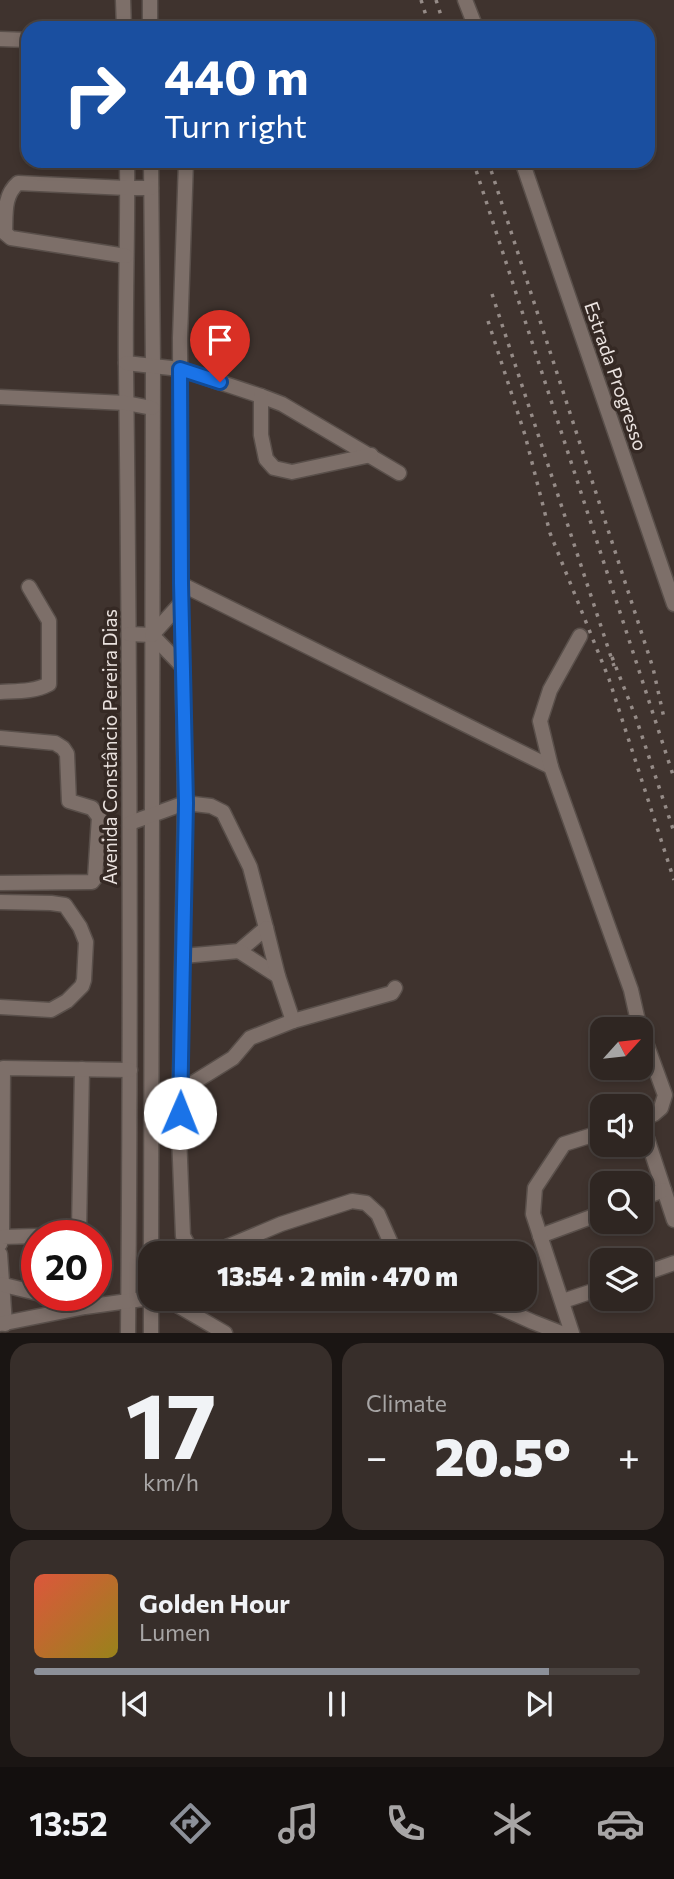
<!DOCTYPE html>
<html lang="en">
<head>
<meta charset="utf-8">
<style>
	:root { --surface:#2f2622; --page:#372e2a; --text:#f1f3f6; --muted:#a7a5a5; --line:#4a4340; --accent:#8c9099 }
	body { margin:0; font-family:Commissioner,sans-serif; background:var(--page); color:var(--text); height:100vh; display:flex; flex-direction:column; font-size:26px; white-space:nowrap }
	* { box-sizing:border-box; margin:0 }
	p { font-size:23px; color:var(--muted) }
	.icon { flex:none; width:38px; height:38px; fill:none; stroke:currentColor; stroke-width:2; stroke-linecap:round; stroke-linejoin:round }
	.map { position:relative; height:1333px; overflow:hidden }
	.sheet { display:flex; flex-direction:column; gap:10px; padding:10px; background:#1a1513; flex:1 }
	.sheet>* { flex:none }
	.top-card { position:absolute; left:21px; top:21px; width:634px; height:147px; border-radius:21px; box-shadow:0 4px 10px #0003,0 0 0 2px var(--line); background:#1a4fa0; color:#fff; overflow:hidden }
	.needle { width:46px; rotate:63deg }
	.buttons { position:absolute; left:590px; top:1017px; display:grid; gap:14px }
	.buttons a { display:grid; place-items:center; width:63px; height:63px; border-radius:14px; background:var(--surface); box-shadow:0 4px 10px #0003,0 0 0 2px var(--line); font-size:35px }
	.speed { position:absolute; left:21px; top:1220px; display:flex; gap:14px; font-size:35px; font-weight:700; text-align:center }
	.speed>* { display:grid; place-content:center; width:91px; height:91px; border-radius:50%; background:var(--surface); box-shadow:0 4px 10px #0003,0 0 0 2px var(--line); line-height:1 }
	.speed .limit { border:10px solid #d22; background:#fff; color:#111 }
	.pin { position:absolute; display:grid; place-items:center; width:60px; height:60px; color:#fff; margin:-72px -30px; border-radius:50% 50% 50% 0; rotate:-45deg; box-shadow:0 0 7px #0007 }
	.pin .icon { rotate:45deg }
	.me { position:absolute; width:77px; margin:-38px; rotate:1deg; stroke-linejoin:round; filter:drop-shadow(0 0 5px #0008) }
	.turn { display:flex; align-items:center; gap:24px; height:147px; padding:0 28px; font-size:32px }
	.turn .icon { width:91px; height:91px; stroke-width:2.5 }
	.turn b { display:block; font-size:49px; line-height:60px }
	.big { font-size:52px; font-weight:800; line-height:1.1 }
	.sheet .widget { flex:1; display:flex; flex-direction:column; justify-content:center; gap:10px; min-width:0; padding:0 24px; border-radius:21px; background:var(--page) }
	.sheet .dial { align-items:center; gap:0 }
	.dial b { font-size:91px; line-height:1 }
	.song { display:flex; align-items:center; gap:21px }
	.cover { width:84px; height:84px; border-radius:10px; background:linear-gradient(135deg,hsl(10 70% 55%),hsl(50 70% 35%)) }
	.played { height:7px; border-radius:4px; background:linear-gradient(90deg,var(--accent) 85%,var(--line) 85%) }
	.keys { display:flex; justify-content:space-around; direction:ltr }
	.heat { display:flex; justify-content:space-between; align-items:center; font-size:38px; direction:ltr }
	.sheet .tiles { flex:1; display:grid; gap:10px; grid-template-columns:1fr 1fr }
	.widget:last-child { grid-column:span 2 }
	.trip { position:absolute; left:138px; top:1241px; width:399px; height:70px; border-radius:21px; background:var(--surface); box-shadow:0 4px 10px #0003,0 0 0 2px var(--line); font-weight:800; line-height:70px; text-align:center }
	.dock { display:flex; height:112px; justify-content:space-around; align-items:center; background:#130f0e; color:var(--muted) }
	.dock .icon { width:49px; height:49px }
	.dock .current { color:var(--accent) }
	.dock b { font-size:32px; color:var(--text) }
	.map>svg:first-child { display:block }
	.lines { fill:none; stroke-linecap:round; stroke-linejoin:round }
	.minor-casing { stroke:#594f4a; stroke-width:17 }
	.minor { stroke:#7d6f69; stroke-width:14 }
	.rail { stroke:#968c88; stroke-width:3.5; stroke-dasharray:3.5 7; stroke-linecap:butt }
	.route-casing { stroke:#114b97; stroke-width:18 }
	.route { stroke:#1a73e8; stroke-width:12 }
	.labels { text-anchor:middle; stroke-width:7; stroke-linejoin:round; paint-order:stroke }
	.street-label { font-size:19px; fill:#eae2df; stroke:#352924 }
</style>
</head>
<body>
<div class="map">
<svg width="674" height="1333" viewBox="0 0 674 1333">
	<rect width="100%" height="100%" fill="#3f332e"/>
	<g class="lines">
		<defs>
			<g id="minor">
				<polyline points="123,0 124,28"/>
				<polyline points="150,0 150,28"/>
				<polyline points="465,0 476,28"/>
				<polyline points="0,39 28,40"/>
				<path d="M 127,161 C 128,230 125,298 126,367 C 130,689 131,1011 128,1333"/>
				<polyline points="151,161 153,365 151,1253"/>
				<polyline points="186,161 180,338 181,584 185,803 179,1135 183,1236 191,1250 198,1253"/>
				<polyline points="522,161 674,604"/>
				<path d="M 126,256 L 11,238 L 5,233 C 6,215 3,196 18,183 L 127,188 L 151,188"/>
				<polyline points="126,363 180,369 261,396 282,404 399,473"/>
				<polyline points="261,396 261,435 266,459 274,468 292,472 371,455"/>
				<polyline points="0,397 126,403 152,408"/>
				<polyline points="181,584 551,767"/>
				<polyline points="129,634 152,635 183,667"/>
				<polyline points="152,635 181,603"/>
				<polyline points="580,636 550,690 540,721 551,767 631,990 638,1021 665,1095 661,1108 654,1114 640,1120"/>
				<path d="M 0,692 C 16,691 34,692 49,684 L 49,621 L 29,587"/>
				<polyline points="0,738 55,743 63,748 67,754 69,801 92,808 99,817 95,878 92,882 0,883"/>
				<polyline points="130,823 185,803 211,806 223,812 250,867 266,928 239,951 183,956"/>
				<polyline points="0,902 51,903 65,905 80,927 86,942 84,980 82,986 67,1001 51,1010 0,1007"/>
				<polyline points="239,951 278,976"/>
				<polyline points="293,1021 392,993 395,988"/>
				<polyline points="180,1091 233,1058 250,1038 293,1021 278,976 266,928"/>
				<polyline points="641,1120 674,1220"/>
				<polyline points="640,1199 664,1190"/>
				<polyline points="72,1236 79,1230 82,1069"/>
				<polyline points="540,1236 602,1213"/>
				<polyline points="2,1237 3,1068 130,1070"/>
				<polyline points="0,1244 2,1237 37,1236"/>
				<polyline points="212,1253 281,1224 352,1201 366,1203 378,1214 393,1248 398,1253"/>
				<polyline points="0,1254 5,1324"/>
				<polyline points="640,1275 674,1263"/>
				<polyline points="0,1284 37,1293"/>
				<polyline points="43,1295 80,1305"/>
				<polyline points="156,1298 170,1301 225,1333"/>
				<polyline points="479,1298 533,1322 561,1333"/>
				<polyline points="563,1301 602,1288"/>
				<polyline points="0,1324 85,1307 150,1298"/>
				<polyline points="151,1333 151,1298"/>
				<polyline points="572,1333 533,1214 535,1188 564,1144 602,1132"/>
			</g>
		</defs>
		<use href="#minor" class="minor-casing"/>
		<use href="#minor" class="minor"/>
		<g class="rail">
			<polyline points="421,0 430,28"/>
			<polyline points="436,0 445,28"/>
			<polyline points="473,161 674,778"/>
			<polyline points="488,161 653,668 664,718"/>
			<polyline points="492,294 614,666"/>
			<polyline points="488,321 525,435 550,533 609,679 674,880"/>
			<polyline points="612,657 636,718 674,832"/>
		</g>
	</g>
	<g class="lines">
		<defs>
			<polyline id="route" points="180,1113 186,803 181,583 180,369 220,382"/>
		</defs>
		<use href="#route" class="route-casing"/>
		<use href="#route" class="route"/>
	</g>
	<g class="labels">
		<g class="street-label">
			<text transform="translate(616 376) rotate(71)" y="7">Estrada Progresso</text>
			<text transform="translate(110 747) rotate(-90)" y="7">Avenida Constâncio Pereira Dias</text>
		</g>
	</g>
</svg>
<div class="buttons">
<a><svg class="needle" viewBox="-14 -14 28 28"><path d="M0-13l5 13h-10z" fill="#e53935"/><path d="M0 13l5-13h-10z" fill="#a7a5a5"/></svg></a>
<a><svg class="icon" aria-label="sound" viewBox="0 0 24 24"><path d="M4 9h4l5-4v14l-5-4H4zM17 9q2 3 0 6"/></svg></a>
<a><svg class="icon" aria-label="search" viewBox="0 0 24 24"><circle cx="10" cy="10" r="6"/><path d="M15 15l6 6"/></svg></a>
<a><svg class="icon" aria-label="layers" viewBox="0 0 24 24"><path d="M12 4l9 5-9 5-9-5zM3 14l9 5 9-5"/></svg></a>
</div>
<div class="speed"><div class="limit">20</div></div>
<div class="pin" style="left:220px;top:382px;background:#d93025"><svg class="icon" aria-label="arrive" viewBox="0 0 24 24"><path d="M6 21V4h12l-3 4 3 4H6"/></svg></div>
<svg class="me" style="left:180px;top:1113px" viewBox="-20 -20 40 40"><circle r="19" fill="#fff"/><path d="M0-13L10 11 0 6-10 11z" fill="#1a73e8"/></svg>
<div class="trip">13:54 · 2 min · 470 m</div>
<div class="top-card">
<div class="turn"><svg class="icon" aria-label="right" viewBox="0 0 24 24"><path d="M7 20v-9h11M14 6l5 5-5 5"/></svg><div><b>440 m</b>Turn right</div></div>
</div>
</div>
<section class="sheet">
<div class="tiles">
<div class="widget dial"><b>17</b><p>km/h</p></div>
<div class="widget"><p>Climate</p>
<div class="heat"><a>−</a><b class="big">20.5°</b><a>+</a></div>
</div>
<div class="widget">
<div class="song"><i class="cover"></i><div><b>Golden Hour</b><p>Lumen</p></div></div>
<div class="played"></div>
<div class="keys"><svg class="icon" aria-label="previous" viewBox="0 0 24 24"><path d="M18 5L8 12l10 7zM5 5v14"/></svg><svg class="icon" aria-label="pause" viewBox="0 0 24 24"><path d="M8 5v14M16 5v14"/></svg><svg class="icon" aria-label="next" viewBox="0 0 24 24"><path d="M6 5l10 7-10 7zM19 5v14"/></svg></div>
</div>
</div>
</section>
<nav class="dock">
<b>13:52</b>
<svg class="icon current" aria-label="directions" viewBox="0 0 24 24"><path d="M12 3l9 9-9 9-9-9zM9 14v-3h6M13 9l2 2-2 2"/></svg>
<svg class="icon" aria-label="music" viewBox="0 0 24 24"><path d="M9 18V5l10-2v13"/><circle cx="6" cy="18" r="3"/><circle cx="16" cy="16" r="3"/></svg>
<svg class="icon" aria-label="phone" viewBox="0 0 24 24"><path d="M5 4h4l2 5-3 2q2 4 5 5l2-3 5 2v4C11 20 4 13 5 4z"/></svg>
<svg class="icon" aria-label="climate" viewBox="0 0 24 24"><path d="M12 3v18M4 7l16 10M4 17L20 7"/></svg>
<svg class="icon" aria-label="car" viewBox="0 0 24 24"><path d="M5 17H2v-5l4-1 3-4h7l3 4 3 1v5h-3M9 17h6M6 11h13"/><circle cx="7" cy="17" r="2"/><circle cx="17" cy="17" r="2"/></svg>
</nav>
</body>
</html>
